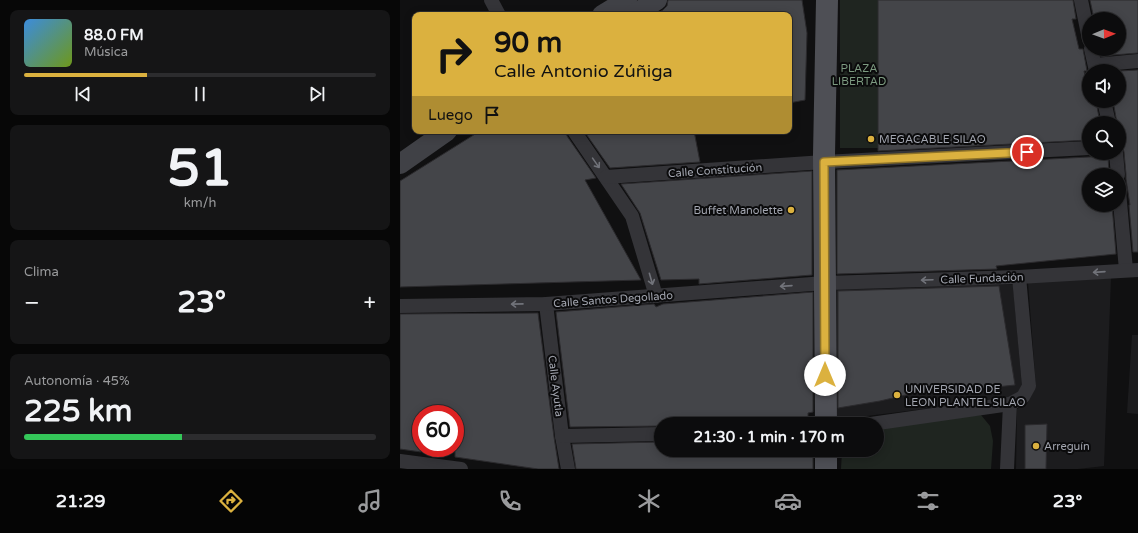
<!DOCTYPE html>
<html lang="es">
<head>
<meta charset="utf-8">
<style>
	:root { --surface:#0c0c0d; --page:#151516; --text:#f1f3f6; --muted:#9a9b9d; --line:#2c2c2e; --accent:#dbb13f }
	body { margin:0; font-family:"Varela Round",sans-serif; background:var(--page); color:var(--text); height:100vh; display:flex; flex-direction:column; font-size:15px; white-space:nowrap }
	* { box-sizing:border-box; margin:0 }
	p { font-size:13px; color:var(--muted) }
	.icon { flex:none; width:22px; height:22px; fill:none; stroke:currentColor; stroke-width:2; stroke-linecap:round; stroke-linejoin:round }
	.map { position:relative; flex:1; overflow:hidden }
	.panel { display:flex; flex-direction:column; gap:10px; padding:10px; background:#070707; width:400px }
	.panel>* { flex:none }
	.banner { position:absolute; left:12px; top:12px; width:380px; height:122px; border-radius:8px; box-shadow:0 2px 10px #0003,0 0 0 1px var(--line); background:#dbb13f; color:#111; overflow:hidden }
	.needle { width:26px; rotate:89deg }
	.fabs { position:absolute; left:682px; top:12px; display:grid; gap:8px }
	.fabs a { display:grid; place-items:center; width:44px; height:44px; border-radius:50%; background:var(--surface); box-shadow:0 2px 10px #0003,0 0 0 1px var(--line); font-size:20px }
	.speed { position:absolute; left:12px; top:405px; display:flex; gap:8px; font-size:20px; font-weight:700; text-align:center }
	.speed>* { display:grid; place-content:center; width:52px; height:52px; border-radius:50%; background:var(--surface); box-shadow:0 2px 10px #0003,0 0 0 1px var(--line); line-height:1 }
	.speed .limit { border:6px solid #d22; background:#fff; color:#111 }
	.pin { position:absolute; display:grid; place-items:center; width:34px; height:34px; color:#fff; margin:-17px; border:2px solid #fff; border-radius:50%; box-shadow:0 1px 4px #0007 }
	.me { position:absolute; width:44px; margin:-22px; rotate:0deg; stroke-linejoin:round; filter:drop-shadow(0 0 3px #0008) }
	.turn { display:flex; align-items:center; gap:14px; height:84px; padding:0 16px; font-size:18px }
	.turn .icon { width:52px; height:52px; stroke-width:2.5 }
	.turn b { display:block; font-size:28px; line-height:34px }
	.then { display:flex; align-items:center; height:38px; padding:0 16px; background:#0003; gap:8px; font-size:15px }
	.big { font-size:30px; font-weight:700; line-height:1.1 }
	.panel .tile { flex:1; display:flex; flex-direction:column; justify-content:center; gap:6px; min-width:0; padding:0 14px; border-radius:8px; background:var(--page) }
	.panel .dial { align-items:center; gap:0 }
	.dial b { font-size:52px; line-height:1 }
	.song { display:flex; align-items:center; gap:12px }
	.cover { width:48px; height:48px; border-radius:6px; background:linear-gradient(135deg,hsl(210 70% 55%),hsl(80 70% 35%)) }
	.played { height:4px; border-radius:2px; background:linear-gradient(90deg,var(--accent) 35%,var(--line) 35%) }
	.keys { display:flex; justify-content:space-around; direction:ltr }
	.heat { display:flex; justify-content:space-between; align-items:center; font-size:22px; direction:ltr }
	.charge { height:6px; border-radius:3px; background:linear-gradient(90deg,#34c759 45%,var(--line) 0) }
	.trip { position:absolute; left:254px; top:417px; width:230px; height:40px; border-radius:20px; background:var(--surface); box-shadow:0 2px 10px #0003,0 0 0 1px var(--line); font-weight:700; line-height:40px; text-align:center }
	.tab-bar { display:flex; height:64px; justify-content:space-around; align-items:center; background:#050505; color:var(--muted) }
	.tab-bar .icon { width:28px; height:28px }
	.tab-bar .current { color:var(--accent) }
	.tab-bar b { font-size:18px; color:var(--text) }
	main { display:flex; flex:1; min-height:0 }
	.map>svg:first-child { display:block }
	.built { fill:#1c1c1e }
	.green { fill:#1f2520 }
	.building { fill:#444549; stroke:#2b2a2d }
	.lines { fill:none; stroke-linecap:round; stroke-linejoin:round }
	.street { stroke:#343438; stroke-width:14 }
	.secondary { stroke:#404146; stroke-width:20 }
	.primary { stroke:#4e4f55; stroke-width:22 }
	.oneway { stroke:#71737a }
	.route-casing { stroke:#8e7329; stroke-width:10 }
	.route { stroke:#dbb13f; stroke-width:7 }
	.poi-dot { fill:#dbb13f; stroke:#0b0b0c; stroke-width:1.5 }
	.labels { text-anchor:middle; stroke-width:4; stroke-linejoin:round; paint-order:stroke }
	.park-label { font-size:11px; fill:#7c9a80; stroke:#0b0b0c }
	.poi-label { font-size:11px; fill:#a3a6b0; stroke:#0b0b0c; text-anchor:start }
	.street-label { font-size:11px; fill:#a3a6b0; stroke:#0b0b0c }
</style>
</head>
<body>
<main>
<section class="panel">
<div class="tile">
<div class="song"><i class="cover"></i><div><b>88.0 FM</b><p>Música</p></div></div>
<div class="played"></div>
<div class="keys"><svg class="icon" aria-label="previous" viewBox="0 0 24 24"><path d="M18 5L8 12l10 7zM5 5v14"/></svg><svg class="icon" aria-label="pause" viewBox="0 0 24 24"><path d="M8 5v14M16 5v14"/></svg><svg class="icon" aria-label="next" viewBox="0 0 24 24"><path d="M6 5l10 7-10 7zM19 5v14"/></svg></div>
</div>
<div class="tile dial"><b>51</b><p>km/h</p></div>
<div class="tile"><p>Clima</p>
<div class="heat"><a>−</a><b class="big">23°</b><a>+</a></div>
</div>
<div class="tile"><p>Autonomía · 45%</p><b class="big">225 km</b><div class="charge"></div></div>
</section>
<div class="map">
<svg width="738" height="469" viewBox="0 0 738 469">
	<rect width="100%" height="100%" fill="#101011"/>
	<g class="built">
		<polygon points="711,278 704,466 678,469 616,469 617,409 627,404 636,387 628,282"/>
		<polygon points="570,285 613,285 623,397 426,421 429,289 501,288"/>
		<polygon points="732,335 738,335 738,414 727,413"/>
	</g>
	<g class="green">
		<rect x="440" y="0" width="38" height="148"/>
		<polygon points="581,415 590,426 593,441 591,469 441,469 442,450 477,450 477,425"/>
	</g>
	<g class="building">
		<polygon points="268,0 402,0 407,33 405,100 389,103 389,15 255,15 263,10 267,6"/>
		<polygon points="478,0 673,0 676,19 672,19 679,49 683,49 687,71 684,71 689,95 689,101 696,101 700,123 689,123 689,140 478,151"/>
		<polygon points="690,0 738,0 738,53 701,56 700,49 719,49 719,19 694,19"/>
		<polygon points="738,70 738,252 733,252 729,205 730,205 726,179 726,174 724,152 723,148 720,146 719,141 719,123 717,123 713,101 719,101 719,71"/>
		<polygon points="80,131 166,131 167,136 196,178 185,180 241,280 0,287 0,181"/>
		<polygon points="184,131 294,131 300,162 210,168"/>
		<polygon points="708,156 709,175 689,175 689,205 712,205 716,254 596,266 597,269 437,274 437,170"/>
		<polygon points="412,171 412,275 299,284 299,279 261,280 240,213 221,184"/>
		<polygon points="599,286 615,385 539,393 514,393 480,401 438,408 438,291"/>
		<polygon points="413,292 413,412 408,413 408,419 261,424 261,426 170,427 156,312 254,304 256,307 263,304"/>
		<polygon points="138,313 154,437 159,469 138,469 55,457 55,414 21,414 21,452 0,449 0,314"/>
		<polygon points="647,424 646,469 625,469 625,425"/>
		<polygon points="261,442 261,450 413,450 413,469 176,469 172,444"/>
	</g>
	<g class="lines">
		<g class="street">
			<polyline points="91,0 99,15"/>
			<polyline points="681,0 689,39"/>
			<polyline points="691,49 696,71"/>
			<polyline points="695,65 738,61"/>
			<polyline points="704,101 709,123"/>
			<polyline points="174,131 232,216 256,296"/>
			<polyline points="716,153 718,175"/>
			<polyline points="206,177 424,162 689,148"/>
			<polyline points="719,191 726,270"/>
			<polyline points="146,304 162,436 168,469"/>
			<polyline points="0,306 146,304 425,283 619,277 738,270"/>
			<polyline points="471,424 610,404"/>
			<polyline points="162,436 261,434"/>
			<polyline points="0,461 61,469"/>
			<polyline points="607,469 610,404 623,397 629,386 619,277"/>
		</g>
		<g class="secondary">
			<polyline points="202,15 227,0"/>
			<polyline points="233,15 257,0"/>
			<polyline points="0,164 47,131"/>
		</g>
		<g class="primary">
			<polyline points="426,424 424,155 427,0"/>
			<polyline points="426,450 426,469"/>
		</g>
	</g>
	<defs><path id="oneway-shaft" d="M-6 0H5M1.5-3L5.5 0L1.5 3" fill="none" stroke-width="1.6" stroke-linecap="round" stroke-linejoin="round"/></defs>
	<g class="oneway">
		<use href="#oneway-shaft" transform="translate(196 163) rotate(55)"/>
		<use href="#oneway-shaft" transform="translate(699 272) rotate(176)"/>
		<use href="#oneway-shaft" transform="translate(251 279) rotate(74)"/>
		<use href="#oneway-shaft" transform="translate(527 280) rotate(178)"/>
		<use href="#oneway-shaft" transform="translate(386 286) rotate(176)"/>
		<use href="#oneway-shaft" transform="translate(117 304) rotate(179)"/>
	</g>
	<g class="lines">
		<defs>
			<polyline id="route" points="425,375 424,162 627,152"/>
		</defs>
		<use href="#route" class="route-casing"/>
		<use href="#route" class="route"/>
	</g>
	<g class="poi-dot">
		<circle cx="471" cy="139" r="4"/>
		<circle cx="391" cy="210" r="4"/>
		<circle cx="497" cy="395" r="4"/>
		<circle cx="636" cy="446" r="4"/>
	</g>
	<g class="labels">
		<g class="park-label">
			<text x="459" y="72">PLAZA<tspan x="459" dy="13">LIBERTAD</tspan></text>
		</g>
		<g class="poi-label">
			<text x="479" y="143">MEGACABLE SILAO</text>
			<text x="383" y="214" text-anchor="end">Buffet Manolette</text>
			<text x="505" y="393">UNIVERSIDAD DE<tspan x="505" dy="13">LEON PLANTEL SILAO</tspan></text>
			<text x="644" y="450">Arreguín</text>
		</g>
		<g class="street-label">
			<text transform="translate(315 170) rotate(-4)" y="4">Calle Constitución</text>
			<text transform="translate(582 278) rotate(-2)" y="4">Calle Fundación</text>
			<text transform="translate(213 299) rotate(-4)" y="4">Calle Santos Degollado</text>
			<text transform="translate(156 386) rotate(83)" y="4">Calle Ayutla</text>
		</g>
	</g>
</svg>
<div class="fabs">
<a><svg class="needle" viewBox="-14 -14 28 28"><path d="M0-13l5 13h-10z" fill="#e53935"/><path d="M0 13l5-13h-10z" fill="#9a9b9d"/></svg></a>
<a><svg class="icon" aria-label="sound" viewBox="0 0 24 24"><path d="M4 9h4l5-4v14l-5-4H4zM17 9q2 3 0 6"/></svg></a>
<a><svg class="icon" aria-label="search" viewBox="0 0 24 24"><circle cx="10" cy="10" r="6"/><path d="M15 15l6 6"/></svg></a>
<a><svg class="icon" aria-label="layers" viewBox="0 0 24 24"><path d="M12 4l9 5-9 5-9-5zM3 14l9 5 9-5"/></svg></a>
</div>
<div class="speed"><div class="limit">60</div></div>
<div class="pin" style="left:627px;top:152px;background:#d93025"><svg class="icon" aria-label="arrive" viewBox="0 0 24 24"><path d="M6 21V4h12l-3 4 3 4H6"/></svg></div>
<svg class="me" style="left:425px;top:375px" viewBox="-20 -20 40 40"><circle r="19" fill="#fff"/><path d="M0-13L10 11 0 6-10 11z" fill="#dbb13f"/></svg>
<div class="trip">21:30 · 1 min · 170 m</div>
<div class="banner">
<div class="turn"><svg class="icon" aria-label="right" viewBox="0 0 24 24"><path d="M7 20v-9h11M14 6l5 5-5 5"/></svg><div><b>90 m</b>Calle Antonio Zúñiga</div></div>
<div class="then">Luego<svg class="icon" aria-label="arrive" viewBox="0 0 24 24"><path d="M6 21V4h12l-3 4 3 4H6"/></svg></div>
</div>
</div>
</main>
<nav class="tab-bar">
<b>21:29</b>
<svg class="icon current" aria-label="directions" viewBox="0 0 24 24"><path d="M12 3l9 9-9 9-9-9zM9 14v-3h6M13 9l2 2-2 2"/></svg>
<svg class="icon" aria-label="music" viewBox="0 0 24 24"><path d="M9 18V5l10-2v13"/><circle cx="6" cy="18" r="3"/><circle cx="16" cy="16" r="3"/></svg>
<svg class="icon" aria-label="phone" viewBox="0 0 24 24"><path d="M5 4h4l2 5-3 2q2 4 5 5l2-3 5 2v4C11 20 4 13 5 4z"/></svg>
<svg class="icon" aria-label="climate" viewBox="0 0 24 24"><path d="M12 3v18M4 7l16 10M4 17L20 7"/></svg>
<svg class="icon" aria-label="car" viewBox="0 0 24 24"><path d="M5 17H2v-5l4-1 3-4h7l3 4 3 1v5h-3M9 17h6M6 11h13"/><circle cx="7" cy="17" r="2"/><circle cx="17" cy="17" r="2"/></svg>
<svg class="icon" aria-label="filters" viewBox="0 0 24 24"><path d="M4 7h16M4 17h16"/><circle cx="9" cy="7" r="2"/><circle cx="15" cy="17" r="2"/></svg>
<b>23°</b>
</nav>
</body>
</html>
